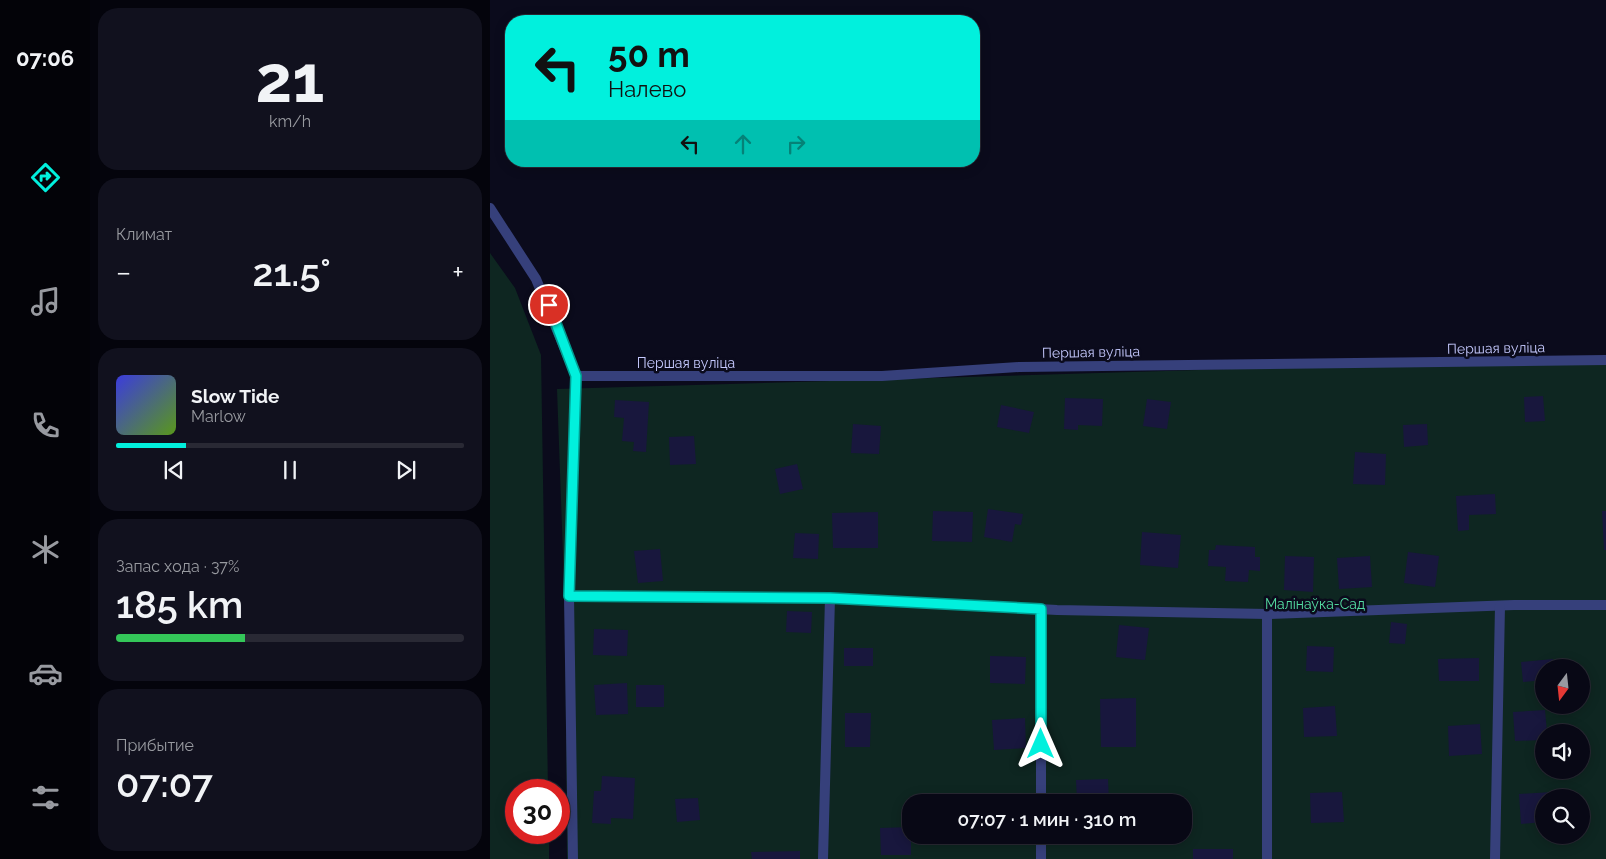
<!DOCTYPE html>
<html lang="ru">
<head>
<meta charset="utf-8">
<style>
	:root { --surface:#080815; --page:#11111e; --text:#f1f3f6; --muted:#989aa0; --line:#292934; --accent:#01f0dd }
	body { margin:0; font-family:Raleway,sans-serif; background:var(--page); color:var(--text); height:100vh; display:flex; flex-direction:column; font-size:19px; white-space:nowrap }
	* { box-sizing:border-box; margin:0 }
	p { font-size:16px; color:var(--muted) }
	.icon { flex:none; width:28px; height:28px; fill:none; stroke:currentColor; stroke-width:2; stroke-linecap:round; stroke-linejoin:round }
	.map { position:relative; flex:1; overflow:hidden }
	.panel { display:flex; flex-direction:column; gap:8px; padding:8px; background:#04040c; width:400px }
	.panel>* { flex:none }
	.hud { position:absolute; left:15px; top:15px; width:475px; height:152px; border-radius:20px; box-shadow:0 2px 12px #0003,0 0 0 1px var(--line); background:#01f0dd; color:#111; overflow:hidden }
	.needle { width:32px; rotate:195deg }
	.controls { position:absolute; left:1045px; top:659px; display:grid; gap:10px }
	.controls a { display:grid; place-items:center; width:55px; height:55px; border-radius:50%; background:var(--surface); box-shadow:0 2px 12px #0003,0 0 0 1px var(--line); font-size:25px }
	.speed { position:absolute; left:15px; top:779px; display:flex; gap:10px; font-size:25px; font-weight:700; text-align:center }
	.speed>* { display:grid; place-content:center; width:65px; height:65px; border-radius:50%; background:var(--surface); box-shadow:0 2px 12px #0003,0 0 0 1px var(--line); line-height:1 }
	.speed .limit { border:8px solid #d22; background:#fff; color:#111 }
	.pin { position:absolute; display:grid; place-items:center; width:42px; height:42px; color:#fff; margin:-21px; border:2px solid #fff; border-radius:50%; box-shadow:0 1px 5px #0007 }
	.me { position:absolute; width:55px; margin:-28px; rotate:0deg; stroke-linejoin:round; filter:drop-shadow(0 0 4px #0008) }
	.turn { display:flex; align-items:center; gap:18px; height:105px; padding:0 20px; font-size:22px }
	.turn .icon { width:65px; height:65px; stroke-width:2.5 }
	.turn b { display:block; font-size:35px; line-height:42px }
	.lanes { display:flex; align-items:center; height:48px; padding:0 20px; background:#0003; justify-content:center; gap:25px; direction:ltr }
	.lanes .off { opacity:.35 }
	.big { font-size:38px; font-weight:600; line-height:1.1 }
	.panel .widget { flex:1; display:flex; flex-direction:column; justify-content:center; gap:8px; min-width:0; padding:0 18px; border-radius:20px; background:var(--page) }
	.panel .dial { align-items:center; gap:0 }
	.dial b { font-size:65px; line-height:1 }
	.song { display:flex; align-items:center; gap:15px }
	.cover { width:60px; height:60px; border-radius:8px; background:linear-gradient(135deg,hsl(240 70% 55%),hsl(90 70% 35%)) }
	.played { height:5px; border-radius:2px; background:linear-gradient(90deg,var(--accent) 20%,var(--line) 20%) }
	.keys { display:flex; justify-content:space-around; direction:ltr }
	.heat { display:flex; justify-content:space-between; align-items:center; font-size:28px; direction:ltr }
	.charge { height:8px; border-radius:4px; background:linear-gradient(90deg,#34c759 37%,var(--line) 0) }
	.trip { position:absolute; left:412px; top:794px; width:290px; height:50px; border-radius:20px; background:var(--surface); box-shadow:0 2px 12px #0003,0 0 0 1px var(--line); font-weight:600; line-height:50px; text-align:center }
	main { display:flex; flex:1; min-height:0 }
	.menu { display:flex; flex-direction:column; width:90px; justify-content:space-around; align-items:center; background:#030308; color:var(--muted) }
	.menu .icon { width:35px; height:35px }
	.menu .current { color:var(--accent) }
	.menu b { font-size:22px; color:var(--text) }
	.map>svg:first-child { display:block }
	.green { fill:#0e2621; fill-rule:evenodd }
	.building { fill:#18173d }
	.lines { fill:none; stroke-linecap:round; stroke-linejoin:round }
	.street { stroke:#36407b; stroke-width:10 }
	.route-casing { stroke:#019c90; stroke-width:12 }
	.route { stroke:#01f0dd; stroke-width:9 }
	.labels { text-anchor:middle; stroke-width:5; stroke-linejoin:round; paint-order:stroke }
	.street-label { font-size:14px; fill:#c6caff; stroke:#0b0b1c }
	.park-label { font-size:14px; fill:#54dda2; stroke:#0b0b1c }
</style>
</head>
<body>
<main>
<nav class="menu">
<b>07:06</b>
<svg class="icon current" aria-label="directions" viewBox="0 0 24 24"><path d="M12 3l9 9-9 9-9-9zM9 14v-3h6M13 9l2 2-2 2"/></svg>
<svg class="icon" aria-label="music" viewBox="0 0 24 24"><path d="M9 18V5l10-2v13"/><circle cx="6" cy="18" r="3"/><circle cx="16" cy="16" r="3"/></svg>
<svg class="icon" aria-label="phone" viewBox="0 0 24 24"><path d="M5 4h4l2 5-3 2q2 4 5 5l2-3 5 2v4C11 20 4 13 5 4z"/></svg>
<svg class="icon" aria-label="climate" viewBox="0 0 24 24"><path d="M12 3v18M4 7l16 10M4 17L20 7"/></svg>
<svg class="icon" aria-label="car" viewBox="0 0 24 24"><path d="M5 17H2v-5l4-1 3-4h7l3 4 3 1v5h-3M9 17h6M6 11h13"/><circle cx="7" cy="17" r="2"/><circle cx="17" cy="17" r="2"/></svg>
<svg class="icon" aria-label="filters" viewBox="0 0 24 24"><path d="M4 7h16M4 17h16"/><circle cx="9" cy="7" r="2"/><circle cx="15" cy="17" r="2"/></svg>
</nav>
<section class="panel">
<div class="widget dial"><b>21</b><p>km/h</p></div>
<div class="widget"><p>Климат</p>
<div class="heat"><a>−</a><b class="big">21.5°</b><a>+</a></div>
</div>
<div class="widget">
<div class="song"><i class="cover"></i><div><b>Slow Tide</b><p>Marlow</p></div></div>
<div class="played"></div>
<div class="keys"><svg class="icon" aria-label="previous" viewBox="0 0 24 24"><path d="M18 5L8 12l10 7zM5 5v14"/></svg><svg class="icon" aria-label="pause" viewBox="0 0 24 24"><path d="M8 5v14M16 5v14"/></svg><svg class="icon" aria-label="next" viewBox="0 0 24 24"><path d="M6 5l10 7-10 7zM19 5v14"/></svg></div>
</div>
<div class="widget"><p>Запас хода · 37%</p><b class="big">185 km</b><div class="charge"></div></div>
<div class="widget"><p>Прибытие</p><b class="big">07:07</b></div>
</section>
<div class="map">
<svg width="1116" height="859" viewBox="0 0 1116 859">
	<rect width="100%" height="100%" fill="#0b0b1c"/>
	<g class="green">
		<polygon points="0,253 25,288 51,355 58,790 26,790 26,832 59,833 59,859 0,859"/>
		<path d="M 1116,358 L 1116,859 L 77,859 L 75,611 L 67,389 ZM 1054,668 L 1091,668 L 1091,705 L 1054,705 ZM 1054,732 L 1091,732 L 1091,770 L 1054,770 ZM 1054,798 L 1091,798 L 1091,835 L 1054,835 ZM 421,802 L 694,802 L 694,835 L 421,835 Z"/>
	</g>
	<g class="building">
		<polygon points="1053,396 1055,421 1035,422 1034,397"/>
		<polygon points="575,398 613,399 612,426 588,425 588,430 574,429"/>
		<polygon points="657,399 681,402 677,429 653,426"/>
		<polygon points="125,400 159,402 156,452 143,451 144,442 132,441 134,418 124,417"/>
		<polygon points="511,405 544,412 539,433 507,427"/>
		<polygon points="363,424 391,426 389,454 361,453"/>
		<polygon points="937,424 938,445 914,447 913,425"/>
		<polygon points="204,436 206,464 180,465 179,437"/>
		<polygon points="865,452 896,454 895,485 863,484"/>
		<polygon points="307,464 313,489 290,494 285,469"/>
		<polygon points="1005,494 1006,514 979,515 979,530 968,531 966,496"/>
		<polygon points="498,509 533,514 531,525 525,524 522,542 494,537"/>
		<polygon points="443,511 483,512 482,542 442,541"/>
		<polygon points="1112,511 1116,511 1116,550 1114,550"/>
		<polygon points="388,512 388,548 343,548 342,513"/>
		<polygon points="652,532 691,535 688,568 650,565"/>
		<polygon points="305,533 329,534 328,559 303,558"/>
		<polygon points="726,545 765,547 765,557 770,557 770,571 759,570 758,582 735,581 736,567 718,566 719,550 725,550"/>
		<polygon points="170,549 173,581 148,583 144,551"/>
		<polygon points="918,552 949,556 945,587 914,583"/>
		<polygon points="795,556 824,557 823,592 794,590"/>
		<polygon points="880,556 882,587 849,589 847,558"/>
		<polygon points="297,611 322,612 321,633 296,632"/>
		<polygon points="901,622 917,624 915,644 899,643"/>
		<polygon points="629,625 659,628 655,660 626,657"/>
		<polygon points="104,629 138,630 137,656 103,655"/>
		<polygon points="817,646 844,647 843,672 816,671"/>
		<rect x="354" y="648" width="29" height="18"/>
		<polygon points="500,656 536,657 535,684 500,683"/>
		<polygon points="989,658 989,681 949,681 948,659"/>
		<polygon points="1063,659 1063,668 1054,668 1054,680 1033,682 1031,662"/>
		<polygon points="137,683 138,714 106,715 104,685"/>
		<rect x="146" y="685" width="28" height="22"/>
		<polygon points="646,698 646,747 611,747 610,699"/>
		<polygon points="845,706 847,736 814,737 813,708"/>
		<polygon points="1055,710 1057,732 1054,732 1054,740 1025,741 1023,712"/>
		<polygon points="355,713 381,713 380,747 355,747"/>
		<polygon points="535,718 536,748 504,750 502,720"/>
		<polygon points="990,724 992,754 959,756 958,726"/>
		<polygon points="112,776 145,778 143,819 121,818 121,824 102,823 104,791 111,791"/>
		<polygon points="618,779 619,802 587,802 586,780"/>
		<polygon points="852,792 854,822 821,823 820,793"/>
		<polygon points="1062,792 1062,798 1054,798 1054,822 1031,824 1029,794"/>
		<polygon points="208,798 210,820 187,822 185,799"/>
		<polygon points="421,827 421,855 391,855 390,828"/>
		<rect x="703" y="849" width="40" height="10"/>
		<polygon points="310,851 310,859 262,859 261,852"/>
	</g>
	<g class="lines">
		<g class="street">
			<polyline points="0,208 46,279 86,376 79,596 83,859"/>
			<polyline points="86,376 392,376 529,367 1116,360"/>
			<polyline points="79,596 340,598 567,610 777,614 1024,605 1116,605"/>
			<polyline points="551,609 551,802"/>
			<polyline points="551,835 551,859"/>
			<polyline points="333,859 340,598"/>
			<polyline points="777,859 777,614"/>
			<polyline points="1005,859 1010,606"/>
		</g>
	</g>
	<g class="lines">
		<defs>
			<polyline id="route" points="59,305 86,376 79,596 340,598 551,609 551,744"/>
		</defs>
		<use href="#route" class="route-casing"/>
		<use href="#route" class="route"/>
	</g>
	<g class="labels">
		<g class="street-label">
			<text transform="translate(1006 348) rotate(-1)" y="5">Першая вуліца</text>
			<text transform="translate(601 352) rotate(-1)" y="5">Першая вуліца</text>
			<text x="196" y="368">Першая вуліца</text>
		</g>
		<g class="park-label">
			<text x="825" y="609">Малінаўка-Сад</text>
		</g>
	</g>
</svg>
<div class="controls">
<a><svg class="needle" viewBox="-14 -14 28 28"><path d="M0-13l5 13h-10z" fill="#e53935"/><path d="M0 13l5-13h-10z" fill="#989aa0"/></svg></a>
<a><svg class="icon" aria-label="sound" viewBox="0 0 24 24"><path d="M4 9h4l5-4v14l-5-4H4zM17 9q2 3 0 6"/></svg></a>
<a><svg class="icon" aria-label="search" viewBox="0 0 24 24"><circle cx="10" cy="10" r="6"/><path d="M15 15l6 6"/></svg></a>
</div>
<div class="speed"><div class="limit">30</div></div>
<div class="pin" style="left:59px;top:305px;background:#d93025"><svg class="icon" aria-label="arrive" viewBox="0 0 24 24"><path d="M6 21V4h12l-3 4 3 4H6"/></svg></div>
<svg class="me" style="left:551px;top:744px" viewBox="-20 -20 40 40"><path d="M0-17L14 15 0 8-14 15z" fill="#01f0dd" stroke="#fff" stroke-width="4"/></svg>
<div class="trip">07:07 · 1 мин · 310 m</div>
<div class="hud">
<div class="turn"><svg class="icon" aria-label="left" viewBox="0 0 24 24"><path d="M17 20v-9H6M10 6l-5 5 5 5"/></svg><div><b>50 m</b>Налево</div></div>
<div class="lanes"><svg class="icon" aria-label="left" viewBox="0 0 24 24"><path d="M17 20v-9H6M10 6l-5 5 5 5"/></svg><svg class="icon off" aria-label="ahead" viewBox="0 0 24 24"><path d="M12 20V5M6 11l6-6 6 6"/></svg><svg class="icon off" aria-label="right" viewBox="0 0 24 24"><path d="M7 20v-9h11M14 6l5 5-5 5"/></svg></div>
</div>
</div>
</main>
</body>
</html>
